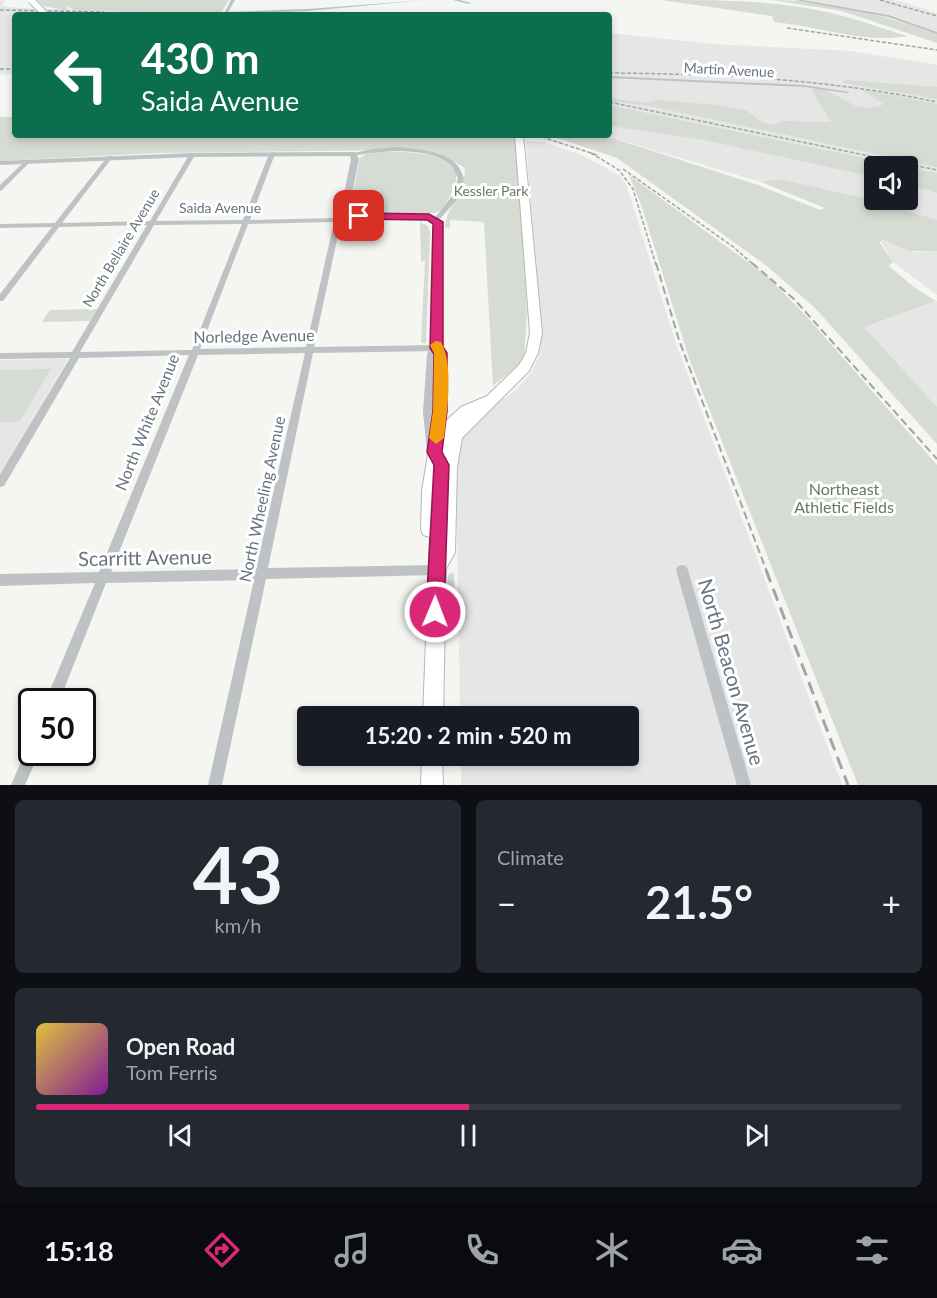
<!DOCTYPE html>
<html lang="en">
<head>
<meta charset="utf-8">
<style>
	:root { --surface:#171b24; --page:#242831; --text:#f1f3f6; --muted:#9ea1a6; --line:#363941; --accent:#db2777 }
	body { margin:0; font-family:Lato,sans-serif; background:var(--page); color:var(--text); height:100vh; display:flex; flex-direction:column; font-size:22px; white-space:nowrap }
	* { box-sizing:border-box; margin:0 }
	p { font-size:20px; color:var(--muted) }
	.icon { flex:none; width:33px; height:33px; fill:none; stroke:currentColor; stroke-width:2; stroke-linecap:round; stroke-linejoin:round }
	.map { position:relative; height:785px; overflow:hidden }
	.details { display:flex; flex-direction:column; gap:15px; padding:15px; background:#0d0f14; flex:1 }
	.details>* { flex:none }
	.hud { position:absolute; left:12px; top:12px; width:600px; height:126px; border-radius:6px; box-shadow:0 3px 9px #0003; background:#0b6e4f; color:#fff; overflow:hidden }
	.fabs { position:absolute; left:864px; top:156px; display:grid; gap:12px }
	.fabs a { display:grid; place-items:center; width:54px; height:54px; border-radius:6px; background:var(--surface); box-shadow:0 3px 9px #0003; font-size:30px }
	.speed { position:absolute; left:18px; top:688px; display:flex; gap:12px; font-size:30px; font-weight:700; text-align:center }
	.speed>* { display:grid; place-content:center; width:78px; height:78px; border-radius:50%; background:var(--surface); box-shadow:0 3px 9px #0003; line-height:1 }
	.speed .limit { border:3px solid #111; border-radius:9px; background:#fff; color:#111 }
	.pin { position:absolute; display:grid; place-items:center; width:51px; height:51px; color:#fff; margin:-26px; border-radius:12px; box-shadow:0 3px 9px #0006 }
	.me { position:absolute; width:66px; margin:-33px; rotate:1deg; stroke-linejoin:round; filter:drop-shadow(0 0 4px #0008) }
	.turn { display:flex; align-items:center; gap:21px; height:126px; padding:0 30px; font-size:27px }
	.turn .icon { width:78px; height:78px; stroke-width:2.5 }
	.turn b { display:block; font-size:42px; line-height:51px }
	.big { font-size:45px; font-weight:700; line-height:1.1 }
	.details .widget { flex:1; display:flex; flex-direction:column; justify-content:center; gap:9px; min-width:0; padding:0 21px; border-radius:9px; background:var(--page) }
	.details .dial { align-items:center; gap:0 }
	.dial b { font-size:78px; line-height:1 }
	.song { display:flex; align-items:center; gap:18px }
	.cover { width:72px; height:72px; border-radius:9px; background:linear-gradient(135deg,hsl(50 70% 55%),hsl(290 70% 35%)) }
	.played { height:6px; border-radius:3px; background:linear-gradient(90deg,var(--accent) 50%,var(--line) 50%) }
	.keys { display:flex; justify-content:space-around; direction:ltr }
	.heat { display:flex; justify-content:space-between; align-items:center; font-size:33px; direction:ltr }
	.details .tiles { flex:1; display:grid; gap:15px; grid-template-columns:1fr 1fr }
	.widget:last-child { grid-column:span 2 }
	.trip { position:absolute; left:297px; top:706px; width:342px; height:60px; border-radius:6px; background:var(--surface); box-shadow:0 3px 9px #0003; font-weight:700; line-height:60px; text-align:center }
	.tabs { display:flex; height:96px; justify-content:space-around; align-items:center; background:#090b0e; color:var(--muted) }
	.tabs .icon { width:42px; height:42px }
	.tabs .on { color:var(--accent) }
	.tabs b { font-size:27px; color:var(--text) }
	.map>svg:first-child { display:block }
	.built { fill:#e5e6e5 }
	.green { fill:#d6dbd3 }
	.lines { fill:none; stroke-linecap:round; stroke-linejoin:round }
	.secondary-casing { stroke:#b3b7bb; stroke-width:2 }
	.minor { fill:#bec2c5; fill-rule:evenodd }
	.tertiary { fill:#bec2c5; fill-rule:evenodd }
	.secondary { fill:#fff; fill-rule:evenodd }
	.rail-far2 { stroke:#a0a5aa; stroke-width:1.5; stroke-dasharray:4 2; stroke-linecap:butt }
	.rail-far1 { stroke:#a0a5aa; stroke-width:2; stroke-dasharray:8 4; stroke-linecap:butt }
	.rail { stroke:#a0a5aa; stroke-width:3; stroke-dasharray:13 7; stroke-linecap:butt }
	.secondary-bridge-casing { stroke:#b3b7bb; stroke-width:8; stroke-linecap:butt }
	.secondary-bridge { stroke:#fff; stroke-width:6 }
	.route { fill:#db2777; stroke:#8e194d; stroke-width:1.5 }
	.slow { fill:#f59e0b }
	.labels { text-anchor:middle; stroke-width:6; stroke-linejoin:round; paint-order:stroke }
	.far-street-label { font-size:14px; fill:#667480; stroke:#fff }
	.far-park-label { font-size:14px; fill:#687864; stroke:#fff }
	.street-label { font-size:16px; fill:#667480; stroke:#fff }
	.park-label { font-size:16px; fill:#687864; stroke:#fff }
	.near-street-label { font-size:20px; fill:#667480; stroke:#fff }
</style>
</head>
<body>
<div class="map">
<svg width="937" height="785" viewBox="0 0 937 785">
	<rect width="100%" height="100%" fill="#f5f5f1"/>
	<g class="built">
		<polygon points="0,0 5,0 2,6 32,9 318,15 15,15 15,75 0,74"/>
		<polygon points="802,0 893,0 906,3 937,13 937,32 891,15"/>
		<polygon points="609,33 713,44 851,51 937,65 937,173 609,105"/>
		<polygon points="609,126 703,140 874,177 874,200 908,200 908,185 937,193 937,220 877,201 780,179 761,182 704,165 603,135 609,135"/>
		<polygon points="526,141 543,142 584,156 620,176 626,184 675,341 842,785 461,785 461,756 628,756 628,717 460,717 456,451 460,439 474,420 516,390 531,373 539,357 541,340"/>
		<polygon points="880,240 915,252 937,251 937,295 893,262"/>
		<polygon points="937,301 937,407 863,327"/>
		<polygon points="68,359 0,473 0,360"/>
	</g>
	<g class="green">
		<polygon points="37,0 229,0 221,13 215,13 74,10 67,6 68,9 65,10 43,6"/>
		<path d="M 661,0 C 717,0 773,0 827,12 C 854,18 881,28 907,36 C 863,44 818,26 774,22 L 772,16 Z"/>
		<path d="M 772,0 C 829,0 884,15 937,34 L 937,43 L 842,11 Z"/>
		<polygon points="844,80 937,87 937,99 843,83"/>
		<path d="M 815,88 C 843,92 853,117 884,104 L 860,89 L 937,104 L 937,167 L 650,106 L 609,101 L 609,98 L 647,103 L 658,100 L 717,105 L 747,111 L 763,123 L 773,125 L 782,121 L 831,122 L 811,90 Z"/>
		<polygon points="609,105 937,173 937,193 908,185 908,166 874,166 874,177 703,140 609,126"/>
		<path d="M 0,117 L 15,117 L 15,135 L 516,135 L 527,312 L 524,360 L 493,386 L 484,222 L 450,220 L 450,228 L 445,227 C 447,205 465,193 465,168 L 441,154 L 404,150 L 156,153 L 0,161 Z"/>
		<polygon points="548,135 603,135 755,184 820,210 825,208 761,182 780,179 877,201 937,220 937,251 909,251 883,240 879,242 893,262 889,266 915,288 936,301 864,327 937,407 937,444 816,309 767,266 617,158"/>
		<path d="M 378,152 C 402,152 475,148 452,192 C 448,200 443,210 435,213 L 367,214 L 353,208 L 351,203 L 360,158 L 366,154 Z"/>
		<polygon points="629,175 768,277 808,318 937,465 937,785 858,785 689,358 642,207"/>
		<polygon points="420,222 428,226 430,233 426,343 421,343 425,261 421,261"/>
		<polygon points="97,309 90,321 42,322 50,310"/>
		<polygon points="51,369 19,422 0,422 0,370"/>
		<polygon points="451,573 454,573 455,620 447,619 446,616 448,575"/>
	</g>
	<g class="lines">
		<defs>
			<g id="secondary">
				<path d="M 515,135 L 523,135 L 542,333 L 538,353 L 529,371 L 462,438 L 457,467 L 455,552 L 446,569 L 443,717 L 423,717 L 430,537 L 423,535 L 421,530 L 422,491 L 429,448 L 447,420 L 461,407 L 487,396 L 519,365 L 526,353 L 530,333 ZM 438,483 L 441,484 L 440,503 L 437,503 Z"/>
				<polygon points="422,756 442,756 443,785 421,785"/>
			</g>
		</defs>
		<use href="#secondary" class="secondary-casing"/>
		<g class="minor">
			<polygon points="231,0 235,0 228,12 308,9 426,0 308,11 224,14"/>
			<polygon points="453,0 460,0 471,3 469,4"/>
			<polygon points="795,0 803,0 889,15 937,32 937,34 888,17"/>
			<polygon points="609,76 804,85 849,92 847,93 804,87 609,78"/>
			<path d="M 396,147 C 414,149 445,150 457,165 C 460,168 462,174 464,178 L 459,197 L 438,221 L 434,221 L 433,220 L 452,196 L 458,178 C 456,175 454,169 452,166 C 432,145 377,151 352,156 L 349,154 L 373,149 Z"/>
			<path d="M 272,152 L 275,154 L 250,220 L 337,218 L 349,212 L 354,213 L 341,221 L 314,347 L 436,345 L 440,348 L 436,351 L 313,353 L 268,568 L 436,565 L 440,566 L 442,570 L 440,574 L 436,575 L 266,579 L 222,785 L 208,785 L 254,580 L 106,583 L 59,702 L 45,702 L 95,583 L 0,586 L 0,574 L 99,572 L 189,355 L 79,358 L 4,486 L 0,487 L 0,474 L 70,358 L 0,359 L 0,353 L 72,352 L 147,225 L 59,227 L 3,301 L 0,301 L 0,294 L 52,227 L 0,228 L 0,224 L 55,223 L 108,156 L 112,156 L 112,158 L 62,223 L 150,221 L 189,155 L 192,153 L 195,155 L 156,221 L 243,220 L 269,154 ZM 334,222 L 306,347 L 200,349 L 248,224 ZM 242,224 L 192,350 L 80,352 L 154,225 ZM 305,353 L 256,569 L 111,572 L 198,355 Z"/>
			<polygon points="25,161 30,162 2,190 0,191 0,185"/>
			<polygon points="682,565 686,566 688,570 751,785 737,785 676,570 678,566"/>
			<polygon points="32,746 32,753 39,753 25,785 11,785 27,748"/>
		</g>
		<path class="tertiary" d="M 355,152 L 359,159 L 350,203 L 353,209 L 365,214 L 429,214 L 442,222 L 442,347 L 447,353 C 447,370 451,431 439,440 L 441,452 L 439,456 L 434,457 L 429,456 L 427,452 L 423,412 L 427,354 L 430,348 L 434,223 L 427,220 L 364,220 L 346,213 L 342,203 L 351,159 L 350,156 L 192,157 L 0,165 L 0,161 L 192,153 Z"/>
		<use href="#secondary" class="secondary"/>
		<g class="rail-far2">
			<polyline points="880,0 937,16"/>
			<polyline points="0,10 104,12"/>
			<polyline points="787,28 937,50"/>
			<polyline points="0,69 15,69"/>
			<path d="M 609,73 C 720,74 828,79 937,102"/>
			<polyline points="609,102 937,170"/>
			<polyline points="536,135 597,155"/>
			<polyline points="591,153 619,170 633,189 656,265"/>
			<polyline points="623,169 732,246 754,265"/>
		</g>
		<g class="rail-far1">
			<polyline points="656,263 679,340 767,572"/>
			<polyline points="752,263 794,299 937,459"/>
		</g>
		<polyline class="rail" points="766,570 848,785"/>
		<defs>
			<polyline id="secondary-bridge" points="31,0 46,15"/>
		</defs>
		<use href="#secondary-bridge" class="secondary-bridge-casing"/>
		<use href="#secondary-bridge" class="secondary-bridge"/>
	</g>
	<polygon class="route" points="359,213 429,214 443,222 443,347 447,353 447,411 442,452 449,465 444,612 441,618 435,621 428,618 426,612 434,465 427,452 433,411 434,354 430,348 433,224 427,220 356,219 354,216"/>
	<path class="slow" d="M 436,341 L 441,342 C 454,365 447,412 444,438 L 436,444 L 429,438 L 433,411 L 434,353 L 430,345 Z"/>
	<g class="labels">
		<g class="far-street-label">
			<text transform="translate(729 70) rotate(3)" y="5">Martin Avenue</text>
			<text x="220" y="213">Saida Avenue</text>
			<text transform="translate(121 248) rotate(-59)" y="5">North Bellaire Avenue</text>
		</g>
		<g class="far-park-label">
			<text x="491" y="196">Kessler Park</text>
		</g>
		<g class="street-label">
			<text transform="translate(254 336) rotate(-1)" y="6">Norledge Avenue</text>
			<text transform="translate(147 422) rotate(-68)" y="6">North White Avenue</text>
			<text transform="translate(262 499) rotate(-78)" y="6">North Wheeling Avenue</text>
		</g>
		<g class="park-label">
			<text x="844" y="495">Northeast<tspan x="844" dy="18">Athletic Fields</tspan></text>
		</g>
		<g class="near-street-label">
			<text transform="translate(145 558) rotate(-1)" y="7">Scarritt Avenue</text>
			<text transform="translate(731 672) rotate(74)" y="7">North Beacon Avenue</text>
		</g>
	</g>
</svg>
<div class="fabs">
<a><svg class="icon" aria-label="sound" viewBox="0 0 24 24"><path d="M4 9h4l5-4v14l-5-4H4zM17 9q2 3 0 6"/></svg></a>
</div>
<div class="speed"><div class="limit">50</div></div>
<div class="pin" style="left:359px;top:216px;background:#d93025"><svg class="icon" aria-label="arrive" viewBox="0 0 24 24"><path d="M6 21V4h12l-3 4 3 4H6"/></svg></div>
<svg class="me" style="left:435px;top:612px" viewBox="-20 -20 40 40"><circle r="17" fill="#db2777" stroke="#fff" stroke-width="3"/><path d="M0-11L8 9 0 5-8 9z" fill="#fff"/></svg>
<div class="trip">15:20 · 2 min · 520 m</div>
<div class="hud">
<div class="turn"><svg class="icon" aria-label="left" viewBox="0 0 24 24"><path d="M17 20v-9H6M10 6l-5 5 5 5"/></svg><div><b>430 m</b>Saida Avenue</div></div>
</div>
</div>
<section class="details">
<div class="tiles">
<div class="widget dial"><b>43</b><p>km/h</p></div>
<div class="widget"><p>Climate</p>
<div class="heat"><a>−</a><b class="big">21.5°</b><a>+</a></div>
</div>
<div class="widget">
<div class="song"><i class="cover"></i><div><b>Open Road</b><p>Tom Ferris</p></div></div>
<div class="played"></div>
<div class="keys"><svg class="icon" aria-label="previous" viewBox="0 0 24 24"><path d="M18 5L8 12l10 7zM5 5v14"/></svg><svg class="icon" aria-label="pause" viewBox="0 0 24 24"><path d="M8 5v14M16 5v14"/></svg><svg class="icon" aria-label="next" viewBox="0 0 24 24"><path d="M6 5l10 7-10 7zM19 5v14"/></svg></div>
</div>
</div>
</section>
<nav class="tabs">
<b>15:18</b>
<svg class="icon on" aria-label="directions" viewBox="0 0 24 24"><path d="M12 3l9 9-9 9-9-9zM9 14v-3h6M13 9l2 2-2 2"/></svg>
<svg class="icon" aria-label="music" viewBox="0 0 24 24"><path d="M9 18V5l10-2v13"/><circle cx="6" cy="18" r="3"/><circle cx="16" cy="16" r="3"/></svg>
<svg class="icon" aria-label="phone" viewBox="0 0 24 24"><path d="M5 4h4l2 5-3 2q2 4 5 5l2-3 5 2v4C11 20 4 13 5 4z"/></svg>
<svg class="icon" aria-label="climate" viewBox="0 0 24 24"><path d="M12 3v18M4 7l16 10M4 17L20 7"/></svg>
<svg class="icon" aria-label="car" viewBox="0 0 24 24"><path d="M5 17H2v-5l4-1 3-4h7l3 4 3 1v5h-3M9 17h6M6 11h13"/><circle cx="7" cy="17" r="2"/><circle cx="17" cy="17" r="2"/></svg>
<svg class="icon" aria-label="filters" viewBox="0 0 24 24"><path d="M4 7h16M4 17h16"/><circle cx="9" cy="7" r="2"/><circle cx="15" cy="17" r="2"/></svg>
</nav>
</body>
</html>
